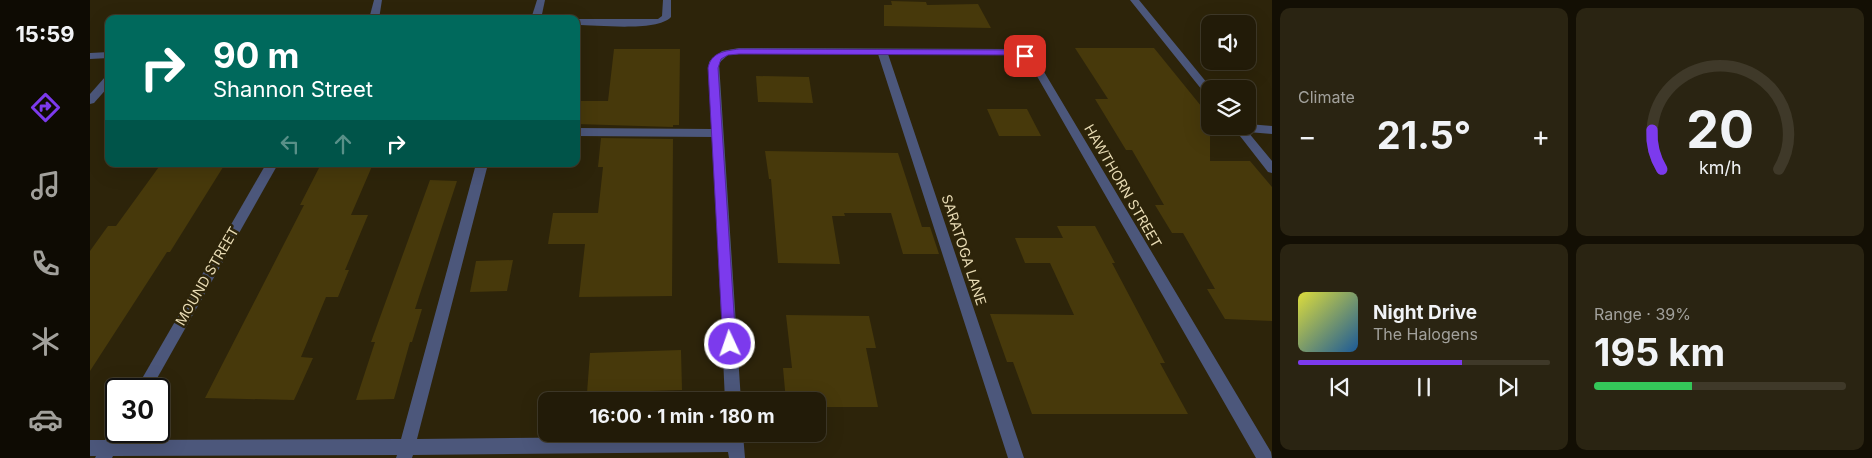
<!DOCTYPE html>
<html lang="en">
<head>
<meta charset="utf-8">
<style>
	:root { --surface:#221b08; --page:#2a2412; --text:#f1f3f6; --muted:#a2a19c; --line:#3f3929; --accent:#7c3aed }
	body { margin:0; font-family:Inter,sans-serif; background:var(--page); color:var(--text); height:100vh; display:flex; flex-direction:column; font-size:19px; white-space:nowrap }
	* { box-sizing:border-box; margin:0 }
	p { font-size:16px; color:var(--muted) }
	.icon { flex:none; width:28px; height:28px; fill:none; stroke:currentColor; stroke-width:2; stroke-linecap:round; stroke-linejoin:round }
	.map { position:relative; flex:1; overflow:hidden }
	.drawer { display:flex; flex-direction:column; gap:8px; padding:8px; background:#130f04; width:600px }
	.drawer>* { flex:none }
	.top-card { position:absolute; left:15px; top:15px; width:475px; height:152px; border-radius:10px; box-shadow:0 5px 20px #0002,0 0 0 1px var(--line); background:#00695c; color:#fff; overflow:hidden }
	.controls { position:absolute; left:1111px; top:15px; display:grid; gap:10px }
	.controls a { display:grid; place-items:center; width:55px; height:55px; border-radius:10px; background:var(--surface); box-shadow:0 5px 20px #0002,0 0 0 1px var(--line); font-size:25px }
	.speed { position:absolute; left:15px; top:378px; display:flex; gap:10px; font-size:25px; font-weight:700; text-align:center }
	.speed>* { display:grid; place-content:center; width:65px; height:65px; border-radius:50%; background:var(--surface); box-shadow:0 5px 20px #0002,0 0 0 1px var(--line); line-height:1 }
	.speed .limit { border:2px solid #111; border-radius:8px; background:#fff; color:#111 }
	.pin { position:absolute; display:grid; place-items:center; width:42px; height:42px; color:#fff; margin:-21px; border-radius:10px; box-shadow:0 2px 8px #0006 }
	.me { position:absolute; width:55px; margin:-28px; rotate:357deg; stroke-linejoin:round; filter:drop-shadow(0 0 4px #0008) }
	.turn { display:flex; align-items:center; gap:18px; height:105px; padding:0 25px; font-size:22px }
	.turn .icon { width:65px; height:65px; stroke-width:2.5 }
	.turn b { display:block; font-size:35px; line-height:42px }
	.lanes { display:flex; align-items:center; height:48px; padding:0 25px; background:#0003; justify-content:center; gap:25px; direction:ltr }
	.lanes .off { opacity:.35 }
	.big { font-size:38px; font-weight:700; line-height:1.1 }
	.drawer .card { flex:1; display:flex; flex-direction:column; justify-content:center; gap:8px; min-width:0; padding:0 18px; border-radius:10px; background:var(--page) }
	.drawer .dial { align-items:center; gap:0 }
	.dial svg { height:130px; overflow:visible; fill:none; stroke:var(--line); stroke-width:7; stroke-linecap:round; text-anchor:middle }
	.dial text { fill:var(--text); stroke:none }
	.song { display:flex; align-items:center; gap:15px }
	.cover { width:60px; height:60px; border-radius:8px; background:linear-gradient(135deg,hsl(60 70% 55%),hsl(210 70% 35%)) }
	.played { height:5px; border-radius:2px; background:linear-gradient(90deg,var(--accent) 65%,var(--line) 65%) }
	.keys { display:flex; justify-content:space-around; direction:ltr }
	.heat { display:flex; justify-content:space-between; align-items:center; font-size:28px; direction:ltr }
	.charge { height:8px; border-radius:4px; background:linear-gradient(90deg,#34c759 39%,var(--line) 0) }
	.drawer .tiles { flex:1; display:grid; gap:8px; grid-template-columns:repeat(2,1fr) }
	.trip { position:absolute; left:448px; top:392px; width:288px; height:50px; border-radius:10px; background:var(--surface); box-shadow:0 5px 20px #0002,0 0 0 1px var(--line); font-weight:700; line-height:50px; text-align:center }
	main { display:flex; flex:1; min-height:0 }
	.tabs { display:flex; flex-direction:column; width:90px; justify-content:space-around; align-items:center; background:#0e0b03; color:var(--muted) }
	.tabs .icon { width:35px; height:35px }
	.tabs .selected { color:var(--accent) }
	.tabs b { font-size:22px; color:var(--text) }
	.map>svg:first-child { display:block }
	.building { fill:#47390b }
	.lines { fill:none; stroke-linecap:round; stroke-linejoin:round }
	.minor { fill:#4c577b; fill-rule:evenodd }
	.route { fill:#7c3aed; stroke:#51269a }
	.labels { text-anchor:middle; stroke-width:5; stroke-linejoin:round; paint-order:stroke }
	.street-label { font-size:14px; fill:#e7dab3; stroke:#2d240a }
</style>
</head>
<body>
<main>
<nav class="tabs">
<b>15:59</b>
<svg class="icon selected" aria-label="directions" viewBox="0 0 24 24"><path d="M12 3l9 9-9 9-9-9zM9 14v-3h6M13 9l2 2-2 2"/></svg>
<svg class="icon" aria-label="music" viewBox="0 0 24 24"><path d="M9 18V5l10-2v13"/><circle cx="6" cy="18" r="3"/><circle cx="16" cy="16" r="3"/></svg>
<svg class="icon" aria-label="phone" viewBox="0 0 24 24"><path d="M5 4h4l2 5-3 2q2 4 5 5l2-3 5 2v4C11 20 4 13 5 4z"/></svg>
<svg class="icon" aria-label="climate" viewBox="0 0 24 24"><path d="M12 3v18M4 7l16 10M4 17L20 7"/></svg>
<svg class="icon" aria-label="car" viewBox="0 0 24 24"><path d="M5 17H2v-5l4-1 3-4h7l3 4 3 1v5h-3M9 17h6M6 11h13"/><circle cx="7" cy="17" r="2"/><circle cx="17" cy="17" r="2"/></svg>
</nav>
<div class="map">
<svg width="1182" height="458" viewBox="0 0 1182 458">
	<rect width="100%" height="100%" fill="#2d240a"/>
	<g class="building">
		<polygon points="801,1 836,2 837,5 888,4 901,28 794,26 794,5 802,5"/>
		<polygon points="985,48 1064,48 1120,117 1120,161 1160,161 1182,187 1182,321 1135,319 1117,289 1125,289 1093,233 1082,233 1065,205 1074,205 1042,150 1036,150 1005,99 1018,99"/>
		<polygon points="524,49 590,49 589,125 583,125 583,127 486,124 486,101 518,101"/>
		<polygon points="666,76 719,77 723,103 668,102"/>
		<polygon points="897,109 937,109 951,136 909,136"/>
		<polygon points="511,138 583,139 582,296 489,297 495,244 458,244 463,213 508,213 513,167 508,167"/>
		<polygon points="675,151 808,153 832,227 840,227 849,254 813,254 801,213 754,213 755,216 742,216 750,264 688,263 681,179 679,179"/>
		<polygon points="71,164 135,164 80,252 77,252 0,371 0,251 18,226 26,226"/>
		<polygon points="231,164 283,164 261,215 278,215 255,270 259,270 248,297 236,297 211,357 223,358 204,400 115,398 214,205 210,205"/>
		<polygon points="340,180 367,181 325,309 332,309 322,342 320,342 304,399 266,400 285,342 281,342"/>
		<polygon points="967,226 1005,226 1025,263 1022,263 1075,363 1070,363 1098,414 942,414 923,362 917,362 900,314 984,315 960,263 935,263 925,238 973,238"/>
		<polygon points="423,260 417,291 380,292 386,261"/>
		<polygon points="696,315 779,316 786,348 776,348 788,407 726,407 726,401 696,401 693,368 702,368"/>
		<polygon points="591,350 592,390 497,393 500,353"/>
	</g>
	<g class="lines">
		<g class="minor">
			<polygon points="284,0 292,0 289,19 279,19"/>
			<polygon points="447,0 455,0 451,19 441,19"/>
			<path d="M 573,0 L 581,0 L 581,17 C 567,32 508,25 486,25 L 486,19 L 568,19 L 572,16 Z"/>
			<polygon points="1040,0 1049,0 1122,89 1120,89 1120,96 1116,95"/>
			<polygon points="649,48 923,49 938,54 947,60 1181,452 1182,458 1166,458 940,64 922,55 798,54 934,458 918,458 788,54 649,54 638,55 629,63 651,401 635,401 623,137 486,136 486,128 622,129 619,62 632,51"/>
			<polygon points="19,52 19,58 0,59 0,53"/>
			<polygon points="19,76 19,86 4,103 0,104 0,94 15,77"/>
			<polygon points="1158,124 1182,126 1182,134 1158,132 1182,161 1182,173 1178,172 1143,127 1158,126"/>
			<polygon points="176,164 188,164 61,389 46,389"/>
			<polygon points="386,164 398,164 327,439 637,436 637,434 653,434 655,458 639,458 638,452 323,455 322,458 306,458 307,455 23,456 22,458 5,458 6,456 0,456 0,440 15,440 23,426 26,425 26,431 37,431 32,440 311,439"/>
		</g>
	</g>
	<path class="route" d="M 649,49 L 923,50 L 939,56 L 935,59 L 923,55 L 649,54 L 638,55 L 631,59 L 628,68 L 646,344 L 644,348 L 640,349 L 635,348 L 633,344 L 618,68 C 621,52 635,51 649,49 Z"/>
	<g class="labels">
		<g class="street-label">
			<text transform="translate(1033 186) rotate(60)" y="5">HAWTHORN STREET</text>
			<text transform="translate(874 250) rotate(72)" y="5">SARATOGA LANE</text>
			<text transform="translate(117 276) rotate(-60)" y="5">MOUND STREET</text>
		</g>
	</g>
</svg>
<div class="controls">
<a><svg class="icon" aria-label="sound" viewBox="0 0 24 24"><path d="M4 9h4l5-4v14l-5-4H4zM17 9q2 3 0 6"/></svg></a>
<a><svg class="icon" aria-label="layers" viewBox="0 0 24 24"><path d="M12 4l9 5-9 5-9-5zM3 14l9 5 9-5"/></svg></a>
</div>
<div class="speed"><div class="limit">30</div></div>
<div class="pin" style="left:935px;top:56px;background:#d93025"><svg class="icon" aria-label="arrive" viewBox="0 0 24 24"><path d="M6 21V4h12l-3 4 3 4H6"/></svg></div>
<svg class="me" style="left:640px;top:344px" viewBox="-20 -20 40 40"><circle r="17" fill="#7c3aed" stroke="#fff" stroke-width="3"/><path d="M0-11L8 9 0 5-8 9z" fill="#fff"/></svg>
<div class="trip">16:00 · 1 min · 180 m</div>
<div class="top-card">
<div class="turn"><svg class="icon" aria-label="right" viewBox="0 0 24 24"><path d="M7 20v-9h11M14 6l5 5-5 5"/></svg><div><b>90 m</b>Shannon Street</div></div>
<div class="lanes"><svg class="icon off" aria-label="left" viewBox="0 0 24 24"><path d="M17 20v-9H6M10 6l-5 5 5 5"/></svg><svg class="icon off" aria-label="ahead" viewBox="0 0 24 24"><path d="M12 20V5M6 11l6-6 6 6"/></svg><svg class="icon" aria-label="right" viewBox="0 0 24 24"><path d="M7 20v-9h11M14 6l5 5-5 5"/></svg></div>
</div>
</div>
<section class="drawer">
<div class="tiles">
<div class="card"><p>Climate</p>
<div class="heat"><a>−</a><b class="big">21.5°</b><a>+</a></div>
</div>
<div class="card dial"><svg viewBox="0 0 100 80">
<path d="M14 69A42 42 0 1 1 86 69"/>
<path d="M14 69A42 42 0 0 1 8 45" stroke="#7c3aed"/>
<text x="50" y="56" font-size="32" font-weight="700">20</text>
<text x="50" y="72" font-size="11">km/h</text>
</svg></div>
<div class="card">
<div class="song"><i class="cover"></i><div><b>Night Drive</b><p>The Halogens</p></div></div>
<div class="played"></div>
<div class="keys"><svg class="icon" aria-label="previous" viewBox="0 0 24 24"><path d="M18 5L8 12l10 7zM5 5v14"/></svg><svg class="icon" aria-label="pause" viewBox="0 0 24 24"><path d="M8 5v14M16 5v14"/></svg><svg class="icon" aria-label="next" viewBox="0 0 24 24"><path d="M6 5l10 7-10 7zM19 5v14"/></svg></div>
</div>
<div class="card"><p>Range · 39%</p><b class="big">195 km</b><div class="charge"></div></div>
</div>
</section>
</main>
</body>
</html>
